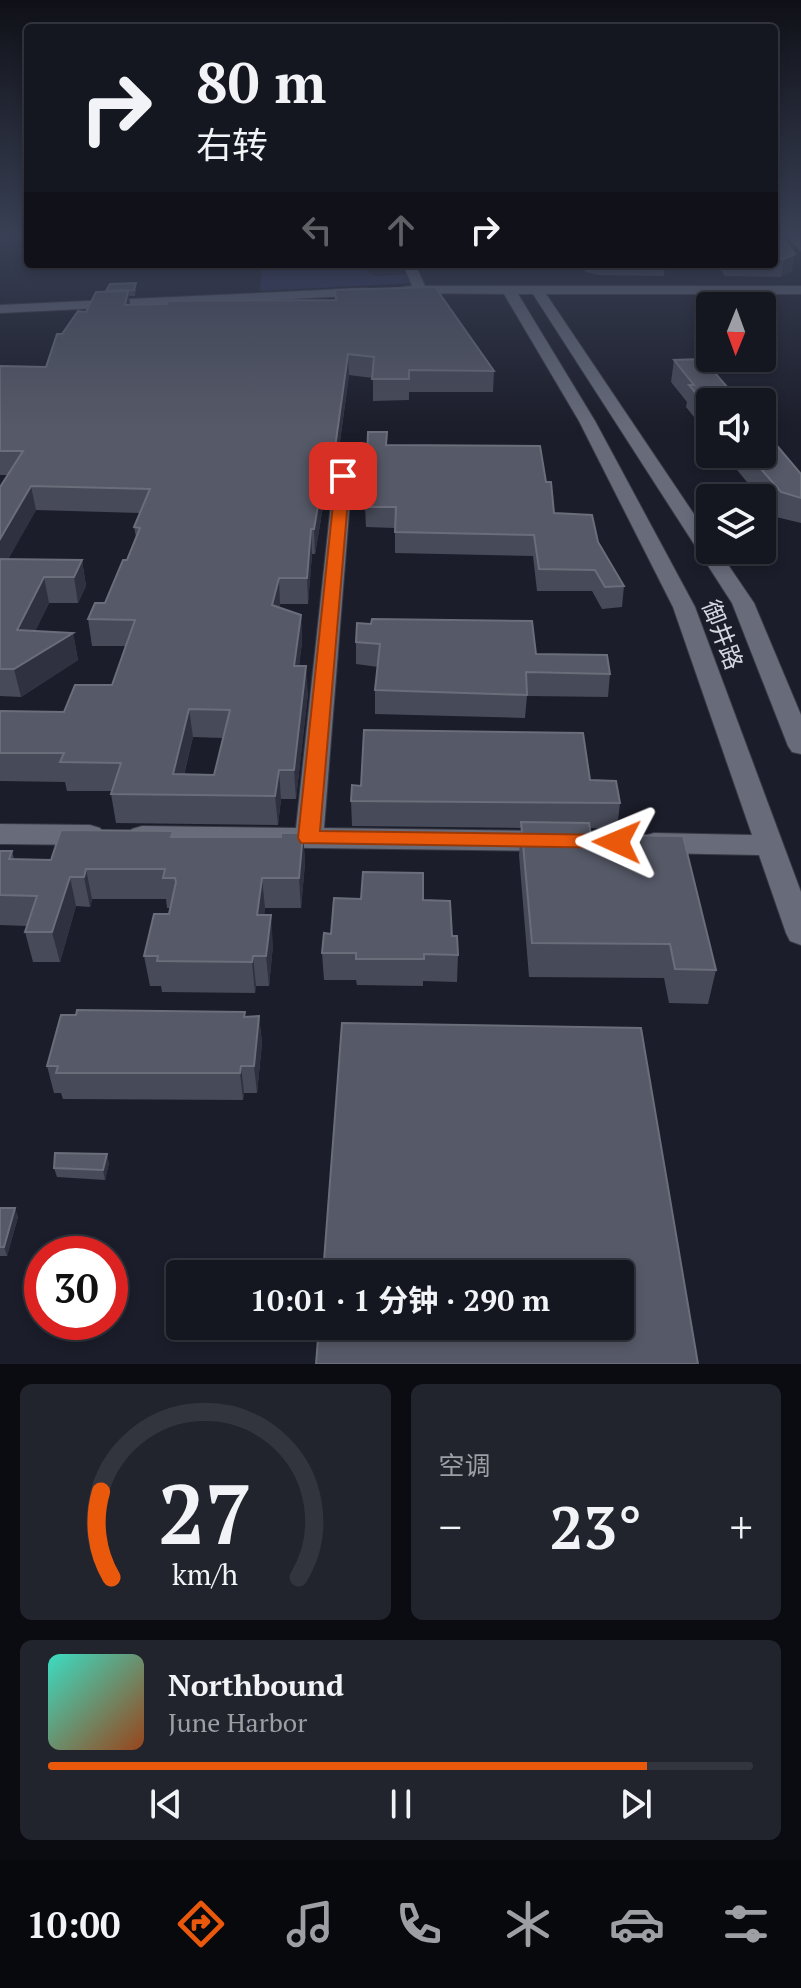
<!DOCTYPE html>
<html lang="zh">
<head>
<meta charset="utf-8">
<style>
	:root { --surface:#141620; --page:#21232d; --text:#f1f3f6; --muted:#9d9fa5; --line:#33353e; --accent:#ea580c }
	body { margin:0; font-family:"PT Serif","Noto Sans SC",serif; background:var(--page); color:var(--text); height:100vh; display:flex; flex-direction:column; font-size:30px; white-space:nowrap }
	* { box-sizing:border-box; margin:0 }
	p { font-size:26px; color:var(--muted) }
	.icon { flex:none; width:44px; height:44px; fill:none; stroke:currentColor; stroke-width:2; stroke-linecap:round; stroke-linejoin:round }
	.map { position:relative; height:1364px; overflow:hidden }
	.panel { display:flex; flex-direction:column; gap:20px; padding:20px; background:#0b0c12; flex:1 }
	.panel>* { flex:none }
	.hud { position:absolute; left:24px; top:24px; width:754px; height:244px; border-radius:8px; box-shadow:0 4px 12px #0003,0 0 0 2px var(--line); background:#141620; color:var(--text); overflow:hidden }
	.needle { width:52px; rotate:181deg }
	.fabs { position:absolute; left:696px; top:292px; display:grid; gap:16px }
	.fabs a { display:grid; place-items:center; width:80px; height:80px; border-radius:8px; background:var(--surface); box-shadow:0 4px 12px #0003,0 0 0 2px var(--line); font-size:40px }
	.speed { position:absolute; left:24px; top:1236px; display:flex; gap:16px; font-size:40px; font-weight:700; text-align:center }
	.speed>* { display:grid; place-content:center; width:104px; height:104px; border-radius:50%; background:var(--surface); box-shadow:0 4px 12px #0003,0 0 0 2px var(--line); line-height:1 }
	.speed .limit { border:12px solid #d22; background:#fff; color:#111 }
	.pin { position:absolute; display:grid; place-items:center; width:68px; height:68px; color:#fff; margin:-34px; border-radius:16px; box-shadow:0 4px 12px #0006 }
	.me { position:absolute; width:88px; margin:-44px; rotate:271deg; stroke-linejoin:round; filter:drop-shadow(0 0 6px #0008) }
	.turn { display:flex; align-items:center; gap:28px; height:168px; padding:0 40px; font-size:36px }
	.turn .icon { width:104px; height:104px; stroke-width:2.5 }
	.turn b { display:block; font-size:56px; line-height:68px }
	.lanes { display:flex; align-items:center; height:76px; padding:0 40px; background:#0003; justify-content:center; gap:40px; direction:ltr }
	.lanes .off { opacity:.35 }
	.big { font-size:60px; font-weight:700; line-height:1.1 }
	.panel .tile { flex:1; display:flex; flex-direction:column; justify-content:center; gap:12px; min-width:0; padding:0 28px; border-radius:12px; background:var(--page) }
	.panel .dial { align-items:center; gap:0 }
	.dial svg { height:208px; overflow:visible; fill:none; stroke:var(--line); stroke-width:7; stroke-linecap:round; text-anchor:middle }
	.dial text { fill:var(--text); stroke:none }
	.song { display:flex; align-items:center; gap:24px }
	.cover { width:96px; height:96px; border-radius:12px; background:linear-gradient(135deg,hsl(170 70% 55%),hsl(20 70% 35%)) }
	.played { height:8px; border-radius:4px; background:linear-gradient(90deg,var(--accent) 85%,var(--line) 85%) }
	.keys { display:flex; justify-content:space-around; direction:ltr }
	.heat { display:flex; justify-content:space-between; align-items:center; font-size:44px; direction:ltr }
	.panel .tiles { flex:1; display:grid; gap:20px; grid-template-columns:1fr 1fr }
	.tile:last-child { grid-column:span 2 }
	.trip { position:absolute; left:166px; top:1260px; width:468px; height:80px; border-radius:8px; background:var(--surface); box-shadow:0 4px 12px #0003,0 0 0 2px var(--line); font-weight:700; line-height:80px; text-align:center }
	.menu { display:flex; height:128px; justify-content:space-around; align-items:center; background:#08090d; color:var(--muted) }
	.menu .icon { width:56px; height:56px }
	.menu .active { color:var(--accent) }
	.menu b { font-size:36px; color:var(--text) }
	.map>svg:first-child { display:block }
	.green { fill:#292e53 }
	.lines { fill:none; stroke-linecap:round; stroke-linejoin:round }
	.minor-casing { stroke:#383944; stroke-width:2 }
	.minor { fill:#676b7a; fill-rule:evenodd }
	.wall { fill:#474a58; fill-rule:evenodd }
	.shaded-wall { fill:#2f3140 }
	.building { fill:#565967; stroke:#6a6d7a; stroke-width:2; fill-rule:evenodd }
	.route { fill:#ea580c; stroke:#983908; stroke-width:2 }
	.labels { text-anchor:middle; stroke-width:8; stroke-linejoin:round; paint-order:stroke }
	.street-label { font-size:24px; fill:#d5d7e0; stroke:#1b1d2a }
</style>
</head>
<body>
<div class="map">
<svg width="801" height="1364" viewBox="0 0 801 1364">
	<rect width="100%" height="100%" fill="#1b1d2a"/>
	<polygon class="green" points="340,265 363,268 374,276 407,274 412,283 260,291 262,269"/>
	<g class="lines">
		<defs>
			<g id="minor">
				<polygon points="787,237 800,237 801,251"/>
				<polygon points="403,264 415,264 425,286 801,286 801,294 546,294 710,538 710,550 718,550 754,603 801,715 801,754 792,752 788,746 732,603 533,294 518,294 595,421 695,607 801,892 801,945 790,941 786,933 759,855 654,853 644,850 640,843 644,836 654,833 752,835 673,607 579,421 504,294 402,293 402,287 412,286"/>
				<polygon points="367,288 374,292 372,295 0,313 0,305"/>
				<polygon points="343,470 352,476 324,828 550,831 560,834 564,841 560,848 550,851 142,846 132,843 128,836 132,829 142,826 296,828 334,476"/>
				<polygon points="0,824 90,825 100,828 104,835 100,842 90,845 0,844"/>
			</g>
		</defs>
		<use href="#minor" class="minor-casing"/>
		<use href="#minor" class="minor"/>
	</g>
	<g class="wall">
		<polygon points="774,237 792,271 781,277 725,276 717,264 774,264"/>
		<polygon points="580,264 665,264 664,276 598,275 586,272"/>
		<path d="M 136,289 L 135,296 L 129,296 L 130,305 L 494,371 L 493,392 L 409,392 L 409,400 L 373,401 L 373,378 L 349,375 L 336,471 L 328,477 L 315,554 L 312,554 L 308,604 L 280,604 L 279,608 L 301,615 L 302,642 L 299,666 L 308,693 L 296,799 L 281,799 L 278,825 L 116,823 L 111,794 L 112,791 L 67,791 L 65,782 L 0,781 L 0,711 L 64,712 L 112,685 L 125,646 L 92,646 L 88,619 L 105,603 L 127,560 L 136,537 L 134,527 L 140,513 L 36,510 L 8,559 L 82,560 L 86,586 L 78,603 L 49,603 L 35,631 L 73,633 L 78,660 L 21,697 L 0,696 L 0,487 L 9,475 L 0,475 L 0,366 L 46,367 L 62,334 L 86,312 L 96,292 ZM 193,737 L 223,738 L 214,775 L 184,775 Z"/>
		<polygon points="674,360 710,402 710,437 686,407 687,402 671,382"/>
		<polygon points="387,432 387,445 546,482 554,513 598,542 624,586 622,607 602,609 592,591 537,591 533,556 395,553 395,528 366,527 365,507"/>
		<polygon points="724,454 762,454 801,474 801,523 776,517 762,500 762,498 760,498"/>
		<polygon points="356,642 536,654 610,674 608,697 527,696 525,718 375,714 375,690 378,667 356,664"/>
		<polygon points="590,780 620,803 617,829 590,828 591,835 716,970 708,1004 669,1003 664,978 529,977 519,855 521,828 352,826 351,801"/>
		<polygon points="303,833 305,863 301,908 265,908 264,915 273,945 269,986 256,986 255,993 162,992 161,986 150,986 144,956 169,914 170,908 167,908 166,899 92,899 90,907 76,906 60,962 33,962 25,932 27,926 0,925 0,851 12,851 14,859 51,860 173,837 281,837"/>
		<polygon points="423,900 452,936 458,955 457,982 423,981 423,986 357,985 356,980 324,980 322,953 331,934"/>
		<polygon points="259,1016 262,1043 257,1093 244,1093 243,1100 63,1099 61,1093 54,1093 47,1066 245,1017"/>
		<polygon points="109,1163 105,1180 57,1177 54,1168"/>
		<polygon points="0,1208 15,1208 18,1217 7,1256 0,1256"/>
	</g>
	<g class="shaded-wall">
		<polygon points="795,254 792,271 781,277 784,259"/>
		<polygon points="128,291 131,310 125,305"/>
		<polygon points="348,354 349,375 336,471 328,477 315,554 314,529 327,454"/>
		<polygon points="31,486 36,510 0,574 0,539"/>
		<polygon points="311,529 312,554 308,604 307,578"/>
		<polygon points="82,560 86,586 78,603 74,577"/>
		<polygon points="44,577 49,603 23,657 17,630"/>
		<polygon points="279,578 280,604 274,632 272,605"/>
		<polygon points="301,615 302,642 296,693 294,666"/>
		<polygon points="73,633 78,660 21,697 14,669"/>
		<polygon points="306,666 308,693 296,799 294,770"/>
		<polygon points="189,709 193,737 179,794 173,774"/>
		<polygon points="279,770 281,799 278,825 275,796"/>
		<polygon points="303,833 305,863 301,908 299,878"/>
		<polygon points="86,869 92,899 90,907 84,877"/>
		<polygon points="70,877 76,906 60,962 52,932"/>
		<polygon points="262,878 265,908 260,945 257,915"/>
		<polygon points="271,915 273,945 269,986 266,956"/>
		<polygon points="253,956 256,986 255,993 252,962"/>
		<polygon points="259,1016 262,1043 257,1093 254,1066"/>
		<polygon points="241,1066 244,1093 243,1100 240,1073"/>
		<polygon points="107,1154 109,1163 105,1180 103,1170"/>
		<polygon points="15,1208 18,1217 7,1256 4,1247"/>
	</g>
	<g class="building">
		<polygon points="774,237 782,237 795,254 784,259 774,259"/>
		<polygon points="136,283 134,290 106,291 110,284"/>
		<path d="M 435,287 L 494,371 L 409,370 L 409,379 L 372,379 L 374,357 L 348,354 L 335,448 L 327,454 L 314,529 L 311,529 L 307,578 L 279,578 L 272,605 L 301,615 L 294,666 L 306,666 L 294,770 L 279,770 L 275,796 L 111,794 L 121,763 L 60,762 L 64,753 L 0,753 L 0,711 L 64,712 L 75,685 L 112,685 L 135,620 L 88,619 L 95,603 L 105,603 L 123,560 L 127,560 L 140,528 L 134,527 L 150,489 L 31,486 L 0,539 L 0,487 L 23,451 L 0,451 L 0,366 L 46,367 L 57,334 L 62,334 L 78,311 L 86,312 L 96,292 L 128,291 L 125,305 L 167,304 L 168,301 L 336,300 L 335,290 ZM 189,709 L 230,710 L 214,775 L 173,774 Z"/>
		<polygon points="703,359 740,402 710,402 710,410 689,385 694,385 674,360"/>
		<polygon points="762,428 801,474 801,498 781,492 748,454 762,454"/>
		<polygon points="368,432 387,432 386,445 540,446 546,482 551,482 554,513 592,515 598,542 624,586 605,587 595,570 539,569 534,535 395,532 396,507 365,507"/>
		<polygon points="0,559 82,560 74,577 44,577 17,630 73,633 14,669 0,669"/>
		<polygon points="372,619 532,621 536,654 607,655 610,674 526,672 527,695 375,690 380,644 356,642 357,623 371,624"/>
		<polygon points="364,730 583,733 590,780 616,781 620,803 351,801 352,785 361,786"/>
		<polygon points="521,822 589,823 591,835 683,836 716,970 675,969 670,944 532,943"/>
		<polygon points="61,830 173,831 171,837 281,837 281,833 303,833 299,878 262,878 257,915 271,915 266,956 253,956 252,962 157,961 158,956 144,956 154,914 169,914 176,882 175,878 163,878 165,869 86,869 84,877 70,877 52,932 25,932 37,896 0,895 0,851 12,851 9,859 51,860"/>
		<polygon points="363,872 423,873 423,900 450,901 452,936 457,936 458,955 424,954 424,959 356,959 356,953 322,953 324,933 331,934 334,898 361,899"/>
		<polygon points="77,1010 245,1012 244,1017 259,1016 254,1066 241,1066 240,1073 56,1073 58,1066 47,1066 61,1015 76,1015"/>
		<polygon points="342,1023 641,1028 698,1364 316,1364 319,1326 620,1326 620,1274 323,1274"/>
		<polygon points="55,1153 107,1154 103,1170 54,1168"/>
		<polygon points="0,1208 15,1208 4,1247 0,1247"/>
	</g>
	<linearGradient id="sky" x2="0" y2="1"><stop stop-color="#0f1017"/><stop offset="0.55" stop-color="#394055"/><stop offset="1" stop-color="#394055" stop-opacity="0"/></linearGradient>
	<rect width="801" height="428" fill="url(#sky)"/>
	<polygon class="route" points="343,472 350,476 320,831 617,835 625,837 628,842 625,848 301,843 298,838 336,476"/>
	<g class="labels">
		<g class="street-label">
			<text transform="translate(722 635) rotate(69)" y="8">御井路</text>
		</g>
	</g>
</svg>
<div class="fabs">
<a><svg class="needle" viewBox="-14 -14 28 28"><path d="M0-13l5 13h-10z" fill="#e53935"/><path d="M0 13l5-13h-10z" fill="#9d9fa5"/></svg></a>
<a><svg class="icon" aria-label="sound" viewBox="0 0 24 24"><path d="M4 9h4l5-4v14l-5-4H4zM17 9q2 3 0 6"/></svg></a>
<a><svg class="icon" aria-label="layers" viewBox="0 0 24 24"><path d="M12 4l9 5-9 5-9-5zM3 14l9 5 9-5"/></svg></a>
</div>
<div class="speed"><div class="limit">30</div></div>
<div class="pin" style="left:343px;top:476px;background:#d93025"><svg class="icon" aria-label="arrive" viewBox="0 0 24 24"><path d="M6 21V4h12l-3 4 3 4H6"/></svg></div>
<svg class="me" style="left:617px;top:842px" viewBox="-20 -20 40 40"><path d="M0-17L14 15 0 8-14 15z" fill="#ea580c" stroke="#fff" stroke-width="4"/></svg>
<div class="trip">10:01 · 1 分钟 · 290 m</div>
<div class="hud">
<div class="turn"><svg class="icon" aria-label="right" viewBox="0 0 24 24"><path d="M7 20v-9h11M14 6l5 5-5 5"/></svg><div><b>80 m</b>右转</div></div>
<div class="lanes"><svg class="icon off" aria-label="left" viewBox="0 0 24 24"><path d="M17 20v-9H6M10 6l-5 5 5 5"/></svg><svg class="icon off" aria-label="ahead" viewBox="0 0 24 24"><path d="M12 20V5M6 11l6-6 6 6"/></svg><svg class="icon" aria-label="right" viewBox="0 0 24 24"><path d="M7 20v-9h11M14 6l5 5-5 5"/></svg></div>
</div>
</div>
<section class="panel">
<div class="tiles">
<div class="tile dial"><svg viewBox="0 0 100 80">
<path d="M14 69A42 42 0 1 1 86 69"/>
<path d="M14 69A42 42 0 0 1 10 36" stroke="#ea580c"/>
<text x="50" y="56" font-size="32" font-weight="700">27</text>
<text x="50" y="72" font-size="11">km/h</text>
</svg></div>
<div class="tile"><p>空调</p>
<div class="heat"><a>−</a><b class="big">23°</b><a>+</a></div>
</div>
<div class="tile">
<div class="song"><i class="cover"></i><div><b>Northbound</b><p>June Harbor</p></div></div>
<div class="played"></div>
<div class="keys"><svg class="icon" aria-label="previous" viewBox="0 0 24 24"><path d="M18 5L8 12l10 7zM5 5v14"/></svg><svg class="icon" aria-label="pause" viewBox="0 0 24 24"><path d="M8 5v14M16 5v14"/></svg><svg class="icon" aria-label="next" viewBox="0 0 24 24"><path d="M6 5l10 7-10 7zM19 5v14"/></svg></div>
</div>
</div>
</section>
<nav class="menu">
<b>10:00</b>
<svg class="icon active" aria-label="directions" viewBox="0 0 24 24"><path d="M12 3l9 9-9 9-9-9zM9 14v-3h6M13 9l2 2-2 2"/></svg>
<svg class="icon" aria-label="music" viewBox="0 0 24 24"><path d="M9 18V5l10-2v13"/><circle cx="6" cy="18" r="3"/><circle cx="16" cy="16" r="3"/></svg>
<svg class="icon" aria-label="phone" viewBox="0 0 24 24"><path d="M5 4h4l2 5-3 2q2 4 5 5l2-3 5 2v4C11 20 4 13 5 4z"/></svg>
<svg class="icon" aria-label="climate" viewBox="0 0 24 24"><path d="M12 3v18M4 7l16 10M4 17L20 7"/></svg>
<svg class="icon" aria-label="car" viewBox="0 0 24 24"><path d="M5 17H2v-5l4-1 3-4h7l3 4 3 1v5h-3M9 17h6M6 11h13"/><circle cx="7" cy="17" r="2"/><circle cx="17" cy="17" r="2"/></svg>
<svg class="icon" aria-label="filters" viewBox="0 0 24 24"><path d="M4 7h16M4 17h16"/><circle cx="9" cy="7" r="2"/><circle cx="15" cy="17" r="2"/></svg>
</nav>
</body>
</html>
